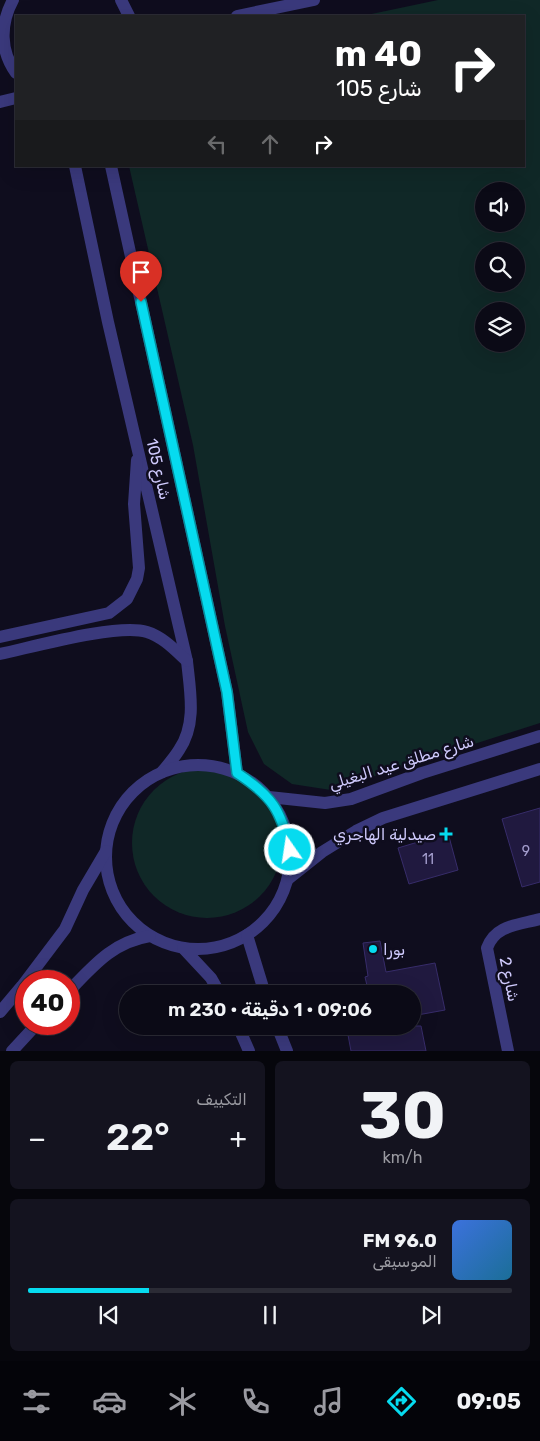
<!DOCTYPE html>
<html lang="ar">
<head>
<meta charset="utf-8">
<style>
	:root { --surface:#0b0a16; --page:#14131f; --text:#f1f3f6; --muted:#9a9aa1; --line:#2b2b35; --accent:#06dbef }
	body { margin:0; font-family:Rubik,Cairo,sans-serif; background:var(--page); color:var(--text); direction:rtl; height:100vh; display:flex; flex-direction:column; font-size:19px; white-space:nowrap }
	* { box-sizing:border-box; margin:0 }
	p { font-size:16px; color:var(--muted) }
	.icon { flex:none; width:28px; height:28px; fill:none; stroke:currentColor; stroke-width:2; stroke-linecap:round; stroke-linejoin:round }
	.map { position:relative; height:1051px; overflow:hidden; direction:ltr }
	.panel { display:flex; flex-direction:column; gap:10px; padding:10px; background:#06060c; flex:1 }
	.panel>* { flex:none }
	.guide { position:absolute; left:15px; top:15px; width:510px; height:152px; border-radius:0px; box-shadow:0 5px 20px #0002,0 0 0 1px var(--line); direction:rtl; background:#202124; color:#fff; overflow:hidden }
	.tools { position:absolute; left:475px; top:182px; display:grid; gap:10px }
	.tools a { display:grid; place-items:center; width:50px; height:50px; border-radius:50%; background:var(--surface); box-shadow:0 5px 20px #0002,0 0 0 1px var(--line); font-size:25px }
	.speed { position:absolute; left:15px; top:970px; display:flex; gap:10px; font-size:25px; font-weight:700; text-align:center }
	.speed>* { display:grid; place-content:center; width:65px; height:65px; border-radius:50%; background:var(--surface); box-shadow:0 5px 20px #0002,0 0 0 1px var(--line); line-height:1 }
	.speed .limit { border:8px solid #d22; background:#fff; color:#111 }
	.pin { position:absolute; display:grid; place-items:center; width:42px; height:42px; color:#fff; margin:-51px -21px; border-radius:50% 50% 50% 0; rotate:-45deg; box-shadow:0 0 5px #0007 }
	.pin .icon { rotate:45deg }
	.me { position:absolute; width:55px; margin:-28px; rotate:347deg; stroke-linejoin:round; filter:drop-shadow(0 0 4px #0008) }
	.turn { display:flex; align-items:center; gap:18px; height:105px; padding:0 20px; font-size:22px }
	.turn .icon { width:65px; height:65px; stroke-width:2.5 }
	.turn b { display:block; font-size:35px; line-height:42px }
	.lanes { display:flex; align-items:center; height:48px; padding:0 20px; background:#0003; justify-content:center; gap:25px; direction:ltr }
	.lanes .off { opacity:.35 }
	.big { font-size:38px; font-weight:600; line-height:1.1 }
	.panel .tile { flex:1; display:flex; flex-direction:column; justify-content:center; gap:8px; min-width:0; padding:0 18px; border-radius:8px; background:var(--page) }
	.panel .dial { align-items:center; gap:0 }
	.dial b { font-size:65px; line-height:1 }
	.song { display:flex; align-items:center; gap:15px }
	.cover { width:60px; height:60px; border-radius:8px; background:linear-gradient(135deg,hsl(220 70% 55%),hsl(200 70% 35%)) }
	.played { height:5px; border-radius:2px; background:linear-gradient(90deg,var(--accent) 25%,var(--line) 25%) }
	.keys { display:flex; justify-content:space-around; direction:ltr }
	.heat { display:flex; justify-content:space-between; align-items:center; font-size:28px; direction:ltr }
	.panel .tiles { flex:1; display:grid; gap:10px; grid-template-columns:1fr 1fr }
	.tile:last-child { grid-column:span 2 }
	.trip { position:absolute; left:119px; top:985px; width:302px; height:50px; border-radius:25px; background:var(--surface); box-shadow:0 5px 20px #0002,0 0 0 1px var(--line); font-weight:600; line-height:50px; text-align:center; direction:rtl }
	.dock { display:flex; height:80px; justify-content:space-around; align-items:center; background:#040409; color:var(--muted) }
	.dock .icon { width:35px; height:35px }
	.dock .on { color:var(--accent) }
	.dock b { font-size:22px; color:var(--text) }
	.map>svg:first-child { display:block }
	.green { fill:#102827; fill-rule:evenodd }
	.building { fill:#20193f; stroke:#372c6a }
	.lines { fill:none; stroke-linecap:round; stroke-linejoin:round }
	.minor { stroke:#3a397c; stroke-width:12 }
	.route-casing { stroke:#048e9b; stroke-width:12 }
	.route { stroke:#06dbef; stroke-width:9 }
	.poi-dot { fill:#06dbef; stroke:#0f0d1e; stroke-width:2 }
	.labels { text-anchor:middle; stroke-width:5; stroke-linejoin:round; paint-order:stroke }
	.number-label { font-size:14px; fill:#a49ece }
	.street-label { font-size:16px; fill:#d0cbfe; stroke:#0f0d1e }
	.poi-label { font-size:16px; fill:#d0cbfe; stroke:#0f0d1e; text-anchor:end }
</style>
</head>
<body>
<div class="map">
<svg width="540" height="1051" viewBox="0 0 540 1051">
	<rect width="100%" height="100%" fill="#0f0d1e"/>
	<g class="green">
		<path d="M 438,0 L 540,0 L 540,723 L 331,790 L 292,784 L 264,764 L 248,732 L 225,626 L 193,445 L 129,166 L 524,166 L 524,16 L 362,16 ZM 484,191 L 516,191 L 516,224 L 484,224 ZM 484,251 L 516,251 L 516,284 L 484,284 ZM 484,311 L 516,311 L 516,344 L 484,344 Z"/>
		<circle cx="207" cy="843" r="75"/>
	</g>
	<g class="building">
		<polygon points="540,808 540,882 522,887 502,819"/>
		<polygon points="448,833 458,870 409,884 398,848"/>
		<polygon points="380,941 386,972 435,963 445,1010 412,1016 412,994 369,994 365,977 368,976 363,943"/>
		<polygon points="393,1026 421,1026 426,1051 351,1051 348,1035"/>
	</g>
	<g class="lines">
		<g class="minor">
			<path d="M 13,0 C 0,24 0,51 16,73"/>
			<polyline points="121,0 129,16"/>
			<polyline points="237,16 314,0"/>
			<polyline points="0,102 16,98"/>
			<path d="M 75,166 L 108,322 L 187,661 C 190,691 197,724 179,750 C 174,758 168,765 162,772"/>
			<polyline points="111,166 227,692 237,773"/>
			<polyline points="0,637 109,613 127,599 137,579 139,568 134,504 137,460"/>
			<path d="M 0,654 C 33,647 118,623 147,632 C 163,637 175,650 187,661"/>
			<circle cx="198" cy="857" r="92"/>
			<polyline points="269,797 325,803 351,799 422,773 540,736"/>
			<polyline points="288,879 322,852 356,831 383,818 540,769"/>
			<polyline points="247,935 265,994"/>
			<polyline points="183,948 211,978 220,994"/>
			<path d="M 69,991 C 94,965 113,942 150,936"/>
			<polyline points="0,1012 22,986 65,929 83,890 106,851"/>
			<polyline points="238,1026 249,1051"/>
			<polyline points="277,1026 287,1051"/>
			<polyline points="12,1051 37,1024"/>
			<path d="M 508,1051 L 487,948 C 495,925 518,925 540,919"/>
		</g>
	</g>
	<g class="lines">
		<defs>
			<path id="route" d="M 141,302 L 227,692 L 237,773 C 272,796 281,810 290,850"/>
		</defs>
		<use href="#route" class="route-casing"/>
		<use href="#route" class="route"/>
	</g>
	<g class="poi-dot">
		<path d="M443.5 826.5h5v5h5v5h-5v5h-5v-5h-5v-5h5z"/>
		<circle cx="373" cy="949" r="5"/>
	</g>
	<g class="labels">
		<g class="number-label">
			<text x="526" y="856">9</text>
			<text x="428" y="864">11</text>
		</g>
		<g class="street-label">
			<text transform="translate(159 469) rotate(77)" y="6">شارع 105</text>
			<text transform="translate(401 762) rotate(-17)" y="6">شارع مطلق عيد البغيلي</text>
			<text transform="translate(510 979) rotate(78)" y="6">شارع 2</text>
		</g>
		<g class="poi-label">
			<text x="436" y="840">صيدلية الهاجري</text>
			<text x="383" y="955" text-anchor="start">بورا</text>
		</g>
	</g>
</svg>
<div class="tools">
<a><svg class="icon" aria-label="sound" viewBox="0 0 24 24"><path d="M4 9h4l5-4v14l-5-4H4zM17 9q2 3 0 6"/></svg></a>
<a><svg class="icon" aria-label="search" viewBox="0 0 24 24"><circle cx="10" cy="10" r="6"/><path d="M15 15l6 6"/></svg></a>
<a><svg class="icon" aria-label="layers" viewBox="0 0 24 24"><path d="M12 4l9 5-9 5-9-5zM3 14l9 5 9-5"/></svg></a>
</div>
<div class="speed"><div class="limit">40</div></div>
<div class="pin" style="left:141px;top:302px;background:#d93025"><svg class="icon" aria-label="arrive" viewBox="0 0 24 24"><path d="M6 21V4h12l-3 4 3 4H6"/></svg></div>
<svg class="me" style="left:290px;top:850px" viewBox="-20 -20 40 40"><circle r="17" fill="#06dbef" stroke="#fff" stroke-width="3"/><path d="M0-11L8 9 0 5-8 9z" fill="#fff"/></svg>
<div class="trip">09:06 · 1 دقيقة · 230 m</div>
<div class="guide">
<div class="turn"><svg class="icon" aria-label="right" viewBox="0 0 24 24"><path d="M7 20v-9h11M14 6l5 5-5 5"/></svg><div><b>40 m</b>شارع 105</div></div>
<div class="lanes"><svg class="icon off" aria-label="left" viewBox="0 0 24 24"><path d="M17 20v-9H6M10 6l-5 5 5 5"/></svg><svg class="icon off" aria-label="ahead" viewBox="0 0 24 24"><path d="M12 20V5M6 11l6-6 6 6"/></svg><svg class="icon" aria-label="right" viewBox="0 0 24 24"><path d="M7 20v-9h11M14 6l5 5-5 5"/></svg></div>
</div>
</div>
<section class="panel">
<div class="tiles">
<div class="tile dial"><b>30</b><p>km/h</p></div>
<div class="tile"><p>التكييف</p>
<div class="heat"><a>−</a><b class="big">22°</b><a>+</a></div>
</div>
<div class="tile">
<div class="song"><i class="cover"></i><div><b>96.0 FM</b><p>الموسيقى</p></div></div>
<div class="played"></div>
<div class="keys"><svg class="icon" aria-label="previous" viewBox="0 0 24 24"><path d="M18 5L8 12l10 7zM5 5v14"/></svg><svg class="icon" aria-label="pause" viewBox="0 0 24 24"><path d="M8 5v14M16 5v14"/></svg><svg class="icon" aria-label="next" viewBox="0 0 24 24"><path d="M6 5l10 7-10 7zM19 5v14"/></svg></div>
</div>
</div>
</section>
<nav class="dock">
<b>09:05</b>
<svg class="icon on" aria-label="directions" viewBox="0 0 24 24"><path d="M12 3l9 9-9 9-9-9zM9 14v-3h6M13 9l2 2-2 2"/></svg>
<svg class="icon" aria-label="music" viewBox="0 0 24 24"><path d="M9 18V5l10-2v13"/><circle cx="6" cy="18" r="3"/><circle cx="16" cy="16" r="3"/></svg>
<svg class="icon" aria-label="phone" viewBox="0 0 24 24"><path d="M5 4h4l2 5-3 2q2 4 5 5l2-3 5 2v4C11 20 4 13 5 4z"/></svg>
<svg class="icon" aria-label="climate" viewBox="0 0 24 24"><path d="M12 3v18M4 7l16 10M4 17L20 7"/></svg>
<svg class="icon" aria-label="car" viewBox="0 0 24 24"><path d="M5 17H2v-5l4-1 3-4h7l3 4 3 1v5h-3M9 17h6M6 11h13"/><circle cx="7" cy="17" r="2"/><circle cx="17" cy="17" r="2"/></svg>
<svg class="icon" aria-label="filters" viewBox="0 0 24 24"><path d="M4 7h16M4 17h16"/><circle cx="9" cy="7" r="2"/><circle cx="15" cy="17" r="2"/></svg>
</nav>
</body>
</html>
